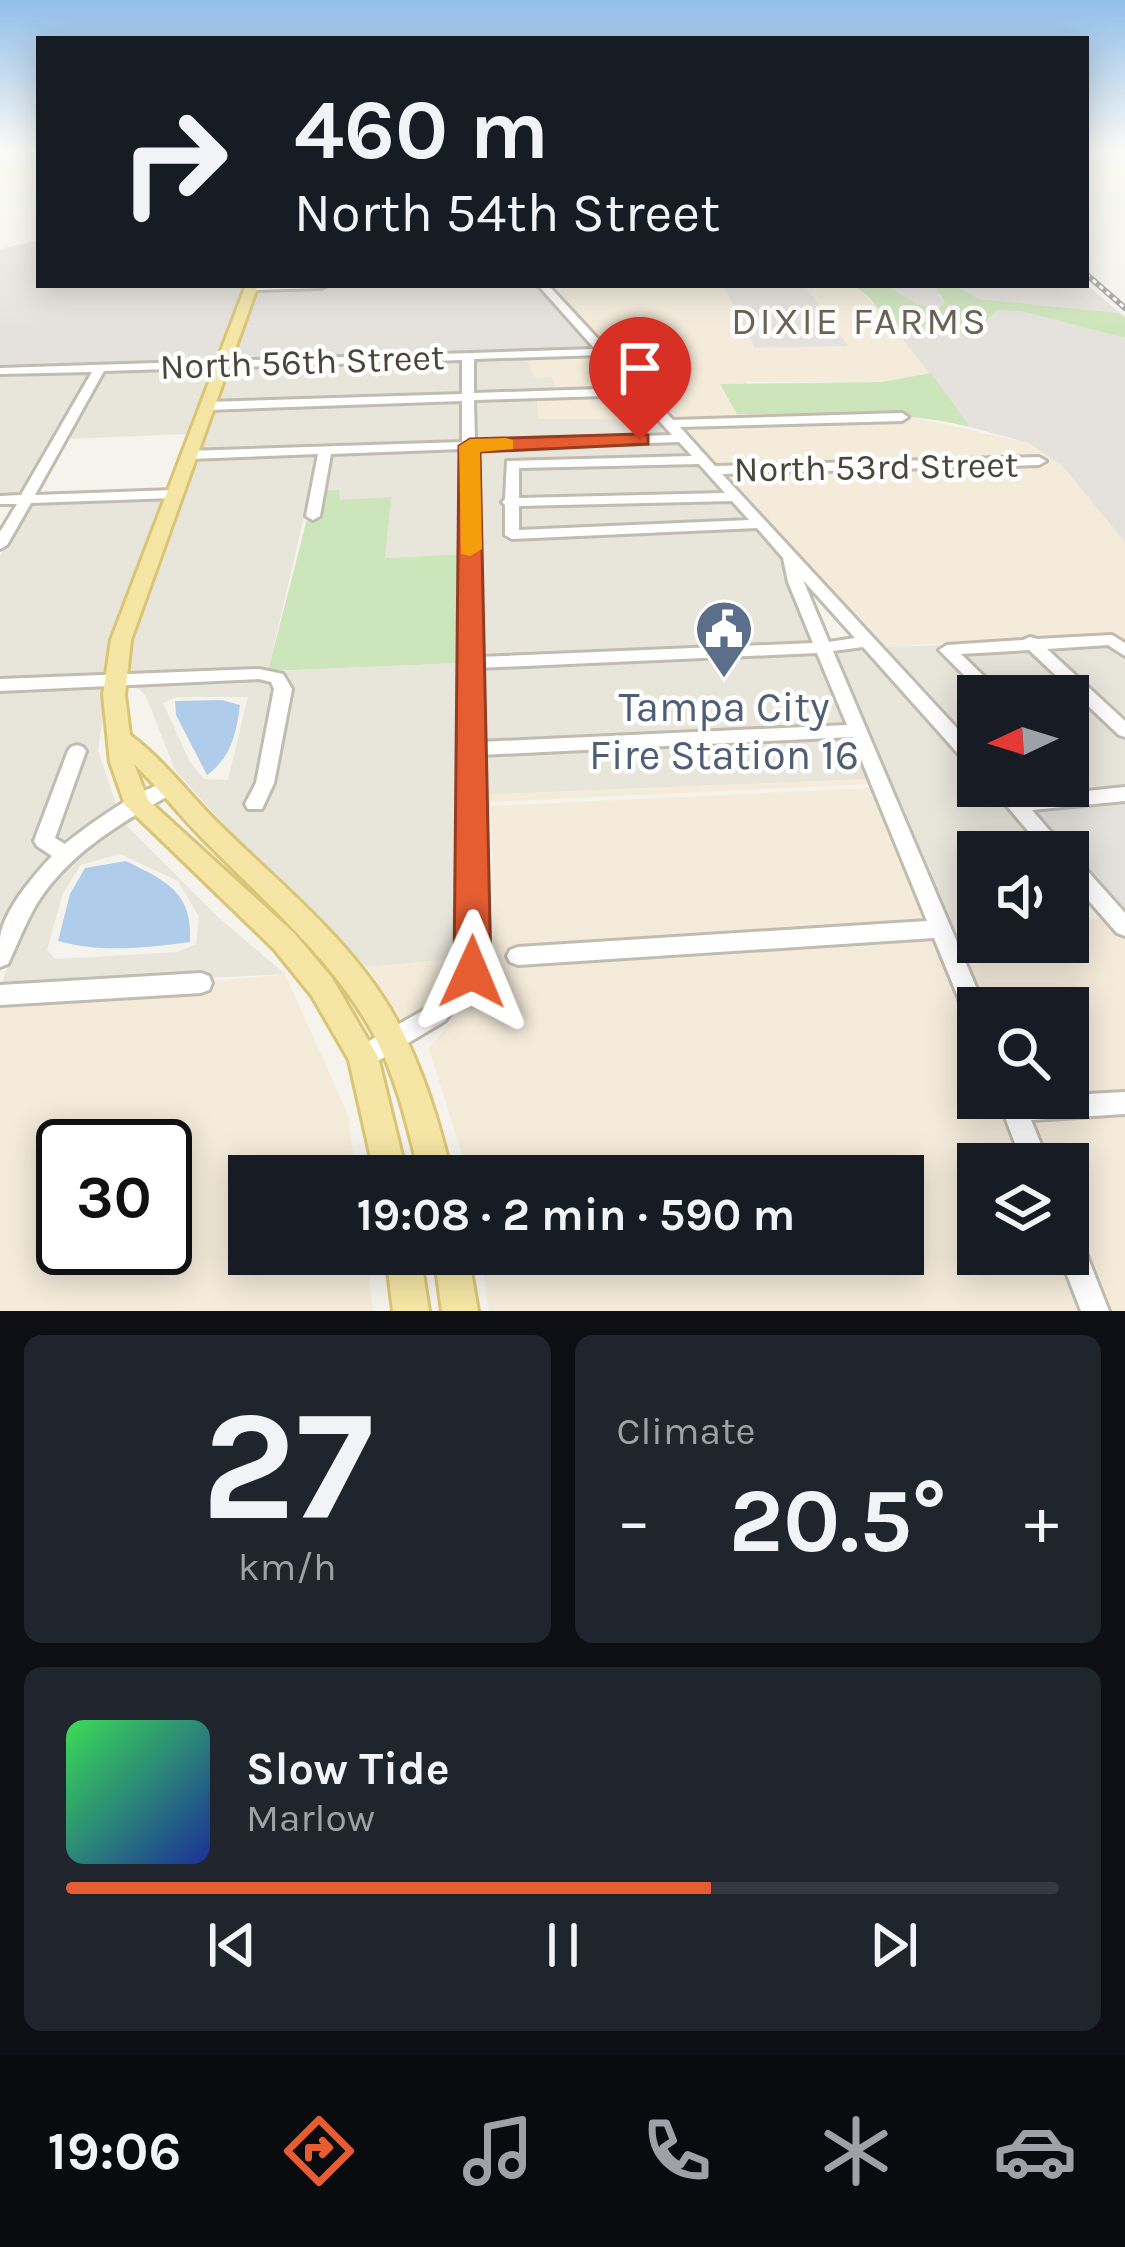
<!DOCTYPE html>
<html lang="en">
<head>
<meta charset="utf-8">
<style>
	:root { --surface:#171b24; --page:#20242c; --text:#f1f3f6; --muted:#9ea1a6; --line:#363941; --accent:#e75d32 }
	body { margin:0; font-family:Karla,sans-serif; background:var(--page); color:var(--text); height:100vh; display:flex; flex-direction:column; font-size:45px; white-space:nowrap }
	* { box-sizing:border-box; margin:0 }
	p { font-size:39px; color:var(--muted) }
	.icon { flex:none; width:66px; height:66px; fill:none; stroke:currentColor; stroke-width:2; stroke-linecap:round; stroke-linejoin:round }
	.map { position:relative; height:1311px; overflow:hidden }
	.panel { display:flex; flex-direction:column; gap:24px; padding:24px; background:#0d0f14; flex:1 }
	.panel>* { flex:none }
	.banner { position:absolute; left:36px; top:36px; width:1053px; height:252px; border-radius:0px; box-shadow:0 6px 30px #0003; background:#171b24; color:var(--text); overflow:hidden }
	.needle { width:78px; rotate:266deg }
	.buttons { position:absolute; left:957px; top:675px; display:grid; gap:24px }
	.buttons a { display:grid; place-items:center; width:132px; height:132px; border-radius:0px; background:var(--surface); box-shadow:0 6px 30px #0003; font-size:60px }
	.speed { position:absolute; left:36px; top:1119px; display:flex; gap:24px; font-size:60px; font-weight:700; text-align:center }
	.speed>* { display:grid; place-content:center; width:156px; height:156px; border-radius:50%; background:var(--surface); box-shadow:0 6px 30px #0003; line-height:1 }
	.speed .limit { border:6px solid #111; border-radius:18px; background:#fff; color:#111 }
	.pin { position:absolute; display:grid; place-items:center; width:102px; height:102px; color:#fff; margin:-123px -51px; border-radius:50% 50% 50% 0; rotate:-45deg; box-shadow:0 0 12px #0007 }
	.pin .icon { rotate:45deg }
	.me { position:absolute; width:132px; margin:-66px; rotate:1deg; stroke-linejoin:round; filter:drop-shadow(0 0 9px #0008) }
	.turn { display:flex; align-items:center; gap:42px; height:252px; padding:0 60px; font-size:54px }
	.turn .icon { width:156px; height:156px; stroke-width:2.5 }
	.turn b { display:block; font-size:84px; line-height:102px }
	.big { font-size:90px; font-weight:700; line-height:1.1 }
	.panel .tile { flex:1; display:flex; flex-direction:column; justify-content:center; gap:18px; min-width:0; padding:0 42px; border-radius:18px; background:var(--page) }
	.panel .dial { align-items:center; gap:0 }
	.dial b { font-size:156px; line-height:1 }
	.song { display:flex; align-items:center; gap:36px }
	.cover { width:144px; height:144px; border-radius:18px; background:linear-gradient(135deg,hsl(130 70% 55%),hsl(230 70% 35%)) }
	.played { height:12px; border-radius:6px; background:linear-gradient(90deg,var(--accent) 65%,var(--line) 65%) }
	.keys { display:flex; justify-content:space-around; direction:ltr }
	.heat { display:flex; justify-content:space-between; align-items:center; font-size:66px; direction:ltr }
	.panel .tiles { flex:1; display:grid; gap:24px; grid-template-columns:1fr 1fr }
	.tile:last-child { grid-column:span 2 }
	.trip { position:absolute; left:228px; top:1155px; width:696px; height:120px; border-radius:0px; background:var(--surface); box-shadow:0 6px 30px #0003; font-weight:700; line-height:120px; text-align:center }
	.tabs { display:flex; height:192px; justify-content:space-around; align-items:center; background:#090b0e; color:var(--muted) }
	.tabs .icon { width:84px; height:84px }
	.tabs .current { color:var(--accent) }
	.tabs b { font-size:54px; color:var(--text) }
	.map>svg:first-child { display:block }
	.residential { fill:#e8e5db; fill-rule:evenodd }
	.commercial { fill:#f4ebda; fill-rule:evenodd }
	.industrial { fill:#e5e2dd }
	.green { fill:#cde5ba }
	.water { fill:#afcdeb }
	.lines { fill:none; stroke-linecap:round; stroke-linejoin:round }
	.minor-casing { stroke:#c0bcb0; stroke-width:6 }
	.major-casing { stroke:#dac575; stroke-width:6 }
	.minor { fill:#fff; fill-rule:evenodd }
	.major { fill:#f5e6a5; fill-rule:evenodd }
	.rail-casing { stroke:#9a9a9a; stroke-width:6 }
	.rail { stroke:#fff; stroke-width:3; stroke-dasharray:4.5; stroke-linecap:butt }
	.route { fill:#e75d32; stroke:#963c20; stroke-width:3 }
	.slow { fill:#f59e0b }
	.labels { text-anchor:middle; stroke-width:9; stroke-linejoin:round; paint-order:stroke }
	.far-street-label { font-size:36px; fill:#49453a; stroke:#fff }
	.far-neighbourhood-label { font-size:39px; letter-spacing:3px; fill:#6b6353; stroke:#fff }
	.service-label { font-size:42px; fill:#4e5e75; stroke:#fff }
</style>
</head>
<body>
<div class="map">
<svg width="1125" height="1311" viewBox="0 0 1125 1311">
	<rect width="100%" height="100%" fill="#f5f3ec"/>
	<g class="residential">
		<polygon points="527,356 553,377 556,392 474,395 473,357"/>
		<polygon points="464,357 464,395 213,404 227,365"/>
		<polygon points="218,365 191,434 66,439 104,369"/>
		<polygon points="94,370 22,496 0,497 0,373"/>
		<polygon points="537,397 539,419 661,419 676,436 475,443 474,399"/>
		<polygon points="464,399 464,444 198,452 211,408"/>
		<polygon points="680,441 784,555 783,565 815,644 477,659 475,448"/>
		<polygon points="464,448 464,554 384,558 339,500 323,491 330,453"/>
		<polygon points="319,453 268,671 125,675 128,639 196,457"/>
		<polygon points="167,496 108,676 0,681 0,556 30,501"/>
		<polygon points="1110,644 1125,657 1125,723 1041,646"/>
		<polygon points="958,645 944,646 941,651 987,696 978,696 978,743 968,744 879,647"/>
		<polygon points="864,646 978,772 978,786 990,786 1050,852 978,852 978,928 951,930 832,651"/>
		<polygon points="1028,647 1125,738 1125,788 1018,799 1007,786 1068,786 1068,696 1002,696 957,653"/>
		<polygon points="818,652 849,727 479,744 477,667"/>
		<path d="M 463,663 L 465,958 L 367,967 L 260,865 L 175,770 L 146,696 L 133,683 L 271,681 L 275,690 L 257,783 L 246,808 L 260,810 L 273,782 L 290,689 L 286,676 L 273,671 ZM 176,697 L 248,697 L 228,780 L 204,779 L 190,762 L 163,703 Z"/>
		<polygon points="107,684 98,751 118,810 64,845 53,838 86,747 71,747 36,841 52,856 25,887 0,936 0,689"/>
		<polygon points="853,736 869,779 480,795 479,753"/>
		<path d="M 121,820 L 219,918 L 285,974 L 0,989 L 26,914 L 69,856 ZM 120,854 L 178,881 L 199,917 L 196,944 L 178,952 L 55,959 L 47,950 L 63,893 L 81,865 Z"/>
	</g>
	<g class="commercial">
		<polygon points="547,285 723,285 756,348 847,346 806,286 852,285 881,309 931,373 882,382 747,382 737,414 898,415 674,422"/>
		<polygon points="601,353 635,389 556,392 553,377 533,378 527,356"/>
		<polygon points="638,393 661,419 538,419 537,397"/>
		<polygon points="906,416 1028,443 1062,464 1125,542 1125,640 1032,638 879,647 720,472 976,467 1045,463 1042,459 715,467 678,426 907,419"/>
		<polygon points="869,779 871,784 487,802 483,954 480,795"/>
		<polygon points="874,788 978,1051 978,1098 996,1098 1022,1164 978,1164 978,1254 1056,1254 1078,1311 489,1311 481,1254 903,1254 903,1176 469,1176 429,1049 488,974 494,936 491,806"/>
		<polygon points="1108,918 1125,937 1125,1094 1068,1097 1068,1008 983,1008 951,930 978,928 978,942 1068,942 1068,921"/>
		<polygon points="465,958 464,970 430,1009 404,1023 367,967"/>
		<path d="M 285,974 L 348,1115 L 356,1176 L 249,1176 L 249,1254 L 366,1254 L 373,1311 L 0,1311 L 0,1003 ZM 63,1146 L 165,1146 L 165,1248 L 63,1248 Z"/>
		<polygon points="1125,1111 1125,1311 1107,1311 1068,1216 1068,1164 1047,1164 1027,1116"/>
	</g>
	<g class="industrial">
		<polygon points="39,240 39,285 248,285 219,362 0,370 0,249"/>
		<polygon points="1086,284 1120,313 979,299 954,285 938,294 945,302 940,308 919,305 885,285"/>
		<polygon points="372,285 539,285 598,350 229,361 255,288"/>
		<polygon points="723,285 811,285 806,287 848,346 755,348"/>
		<polygon points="997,310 1025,312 1125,338 1125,542 1061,464 1028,443 970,427 893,326 980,326"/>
		<polygon points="1125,799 1125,917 1028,809"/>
	</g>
	<g class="green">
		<polygon points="852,285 885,285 919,305 939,308 945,302 935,287 954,285 979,299 1120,313 1125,317 1125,338 1025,312 997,310 981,326 893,326 867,295"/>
		<path d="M 931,373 L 970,427 C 893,408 816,415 737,414 L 720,384 L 882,382 Z"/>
		<polygon points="339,490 340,500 391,497 385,558 464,554 463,663 268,671 307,519 318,518 323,491"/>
	</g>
	<g class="water">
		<path d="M 222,700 L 240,705 C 236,735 231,757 207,775 L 176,715 L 175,701 Z"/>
		<path d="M 126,861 C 166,881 193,892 190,942 C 144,948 103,953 58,941 L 70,894 L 85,868 Z"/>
	</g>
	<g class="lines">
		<defs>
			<g id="minor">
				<polygon points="248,285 327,285 322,288 252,290 249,289"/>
				<path d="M 538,285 L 548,285 L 673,420 L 902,413 L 908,417 L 902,421 L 680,427 L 715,466 L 1039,457 L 1046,461 L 1039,465 L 722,474 L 978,751 L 978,769 L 971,768 L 863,647 L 833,651 L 985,1008 L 978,1008 L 978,1029 L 970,1026 L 934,938 L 518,965 L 510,962 L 507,956 L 510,950 L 518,947 L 927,921 L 852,737 L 480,755 L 483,972 L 445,1021 L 371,1065 L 363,1068 L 355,1065 L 351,1057 L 355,1049 L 429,1007 L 461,969 L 462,449 L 331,454 L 320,516 L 313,520 L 306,516 L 318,454 L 188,459 L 182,455 L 188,451 L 462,442 L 462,401 L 207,410 L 201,406 L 207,402 L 462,394 L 462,360 L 104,371 L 35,495 L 174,490 L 181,494 L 174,498 L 31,503 L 7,545 L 0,549 L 0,532 L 17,504 L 0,504 L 0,496 L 21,495 L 92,372 L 0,374 L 0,368 L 595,349 ZM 601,355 L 630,388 L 474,393 L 474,359 ZM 636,395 L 672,435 L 475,441 L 474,400 ZM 679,442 L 692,456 L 507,461 L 505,499 L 502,502 L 505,505 L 505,535 L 512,539 L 757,528 L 783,558 L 788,582 L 813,643 L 478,657 L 475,449 ZM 699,464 L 725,493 L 519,498 L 519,468 ZM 732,501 L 749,520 L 519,530 L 519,506 ZM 803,580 L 855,638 L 829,642 ZM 817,653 L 847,725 L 480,742 L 478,668 Z"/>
				<polygon points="1112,635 1125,643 1125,656 1108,645 1047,649 1125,721 1125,737 1119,735 1029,650 961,654 1004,696 985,696 939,650 947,645 1023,640 1030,637 1037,639"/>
				<polygon points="259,669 283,674 292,689 274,783 262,809 248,809 245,804 256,783 274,689 271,682 259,679 0,691 0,679"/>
				<path d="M 77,745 L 83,747 L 86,751 L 55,838 L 65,844 C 85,828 149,780 173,783 L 175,788 L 173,793 C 121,823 68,853 36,905 C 25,924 17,945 8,964 L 0,967 C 0,958 0,947 0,938 C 3,911 34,875 52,856 L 37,846 L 34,841 L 68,751 L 71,747 Z"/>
				<polygon points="990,786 1010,786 1020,798 1125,787 1125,801 1032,810 1068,852 1046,852"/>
				<polygon points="1068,855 1075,857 1125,913 1125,936 1117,933 1068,877"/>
				<polygon points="201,973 209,976 212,983 209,990 201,993 0,1005 0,985"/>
				<polygon points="1125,1092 1125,1114 1031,1120 1049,1164 1023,1164 1000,1104 1002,1098 1068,1098 1068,1095"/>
				<polygon points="1068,1229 1078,1233 1109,1311 1081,1311 1059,1254 1068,1254"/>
			</g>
			<g id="major">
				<path d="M 246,285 L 258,285 L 131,640 L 125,695 L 130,735 C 165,761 191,797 222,827 C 283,887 354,943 396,1019 C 423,1069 439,1121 452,1176 L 420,1176 C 408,1128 397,1079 374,1035 C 334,961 268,905 210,846 C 183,820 161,790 134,764 L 148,800 L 294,933 L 332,978 L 378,1057 L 407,1176 L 375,1176 L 349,1060 L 312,996 L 274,949 L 125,805 L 110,762 L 103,695 L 111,640 Z"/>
				<polygon points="386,1254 420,1254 429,1311 393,1311"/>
				<polygon points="434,1254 468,1254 478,1311 442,1311"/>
			</g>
		</defs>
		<use href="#minor" class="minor-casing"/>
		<use href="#major" class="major-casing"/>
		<use href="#minor" class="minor"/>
		<use href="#major" class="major"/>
		<defs>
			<polyline id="rail" points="1086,274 1125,308"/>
		</defs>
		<use href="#rail" class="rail-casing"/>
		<use href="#rail" class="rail"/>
	</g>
	<linearGradient id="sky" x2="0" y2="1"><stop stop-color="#91bee9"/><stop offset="0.45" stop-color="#fafaf6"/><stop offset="1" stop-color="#fafaf6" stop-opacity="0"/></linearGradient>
	<rect width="1125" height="330" fill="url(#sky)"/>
	<polygon class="route" points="640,434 648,435 648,444 480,452 491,972 485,983 472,988 460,983 454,972 459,446 470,439"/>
	<polygon class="slow" points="506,438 513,440 513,449 480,452 482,549 470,556 461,554 459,446 470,439"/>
	<defs>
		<symbol id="civic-pin" viewBox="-11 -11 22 30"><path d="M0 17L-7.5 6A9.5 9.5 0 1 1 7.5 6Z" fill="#5c6f8a" stroke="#fff"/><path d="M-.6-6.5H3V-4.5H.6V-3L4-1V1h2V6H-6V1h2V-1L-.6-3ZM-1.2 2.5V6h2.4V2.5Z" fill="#fff"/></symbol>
	</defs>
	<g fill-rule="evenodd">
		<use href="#civic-pin" x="691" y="596" width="66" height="90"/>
	</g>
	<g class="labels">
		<g class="far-street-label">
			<text transform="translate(302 361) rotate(-2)" y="13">North 56th Street</text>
			<text transform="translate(876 466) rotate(-1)" y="13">North 53rd Street</text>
		</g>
		<g class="far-neighbourhood-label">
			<text x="860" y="334">DIXIE FARMS</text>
		</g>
		<g class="service-label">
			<text x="724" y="721">Tampa City<tspan x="724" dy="48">Fire Station 16</tspan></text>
		</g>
	</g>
</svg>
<div class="buttons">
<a><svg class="needle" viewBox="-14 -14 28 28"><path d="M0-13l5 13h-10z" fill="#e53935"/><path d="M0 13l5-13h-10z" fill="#9ea1a6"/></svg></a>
<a><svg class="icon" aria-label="sound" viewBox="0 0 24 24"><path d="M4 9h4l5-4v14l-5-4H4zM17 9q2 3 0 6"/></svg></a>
<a><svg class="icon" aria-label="search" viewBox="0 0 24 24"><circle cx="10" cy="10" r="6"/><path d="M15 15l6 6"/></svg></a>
<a><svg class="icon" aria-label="layers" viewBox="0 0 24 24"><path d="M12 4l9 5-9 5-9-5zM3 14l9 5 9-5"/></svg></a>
</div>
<div class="speed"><div class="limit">30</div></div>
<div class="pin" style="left:640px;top:440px;background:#d93025"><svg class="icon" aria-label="arrive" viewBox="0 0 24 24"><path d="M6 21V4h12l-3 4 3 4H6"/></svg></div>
<svg class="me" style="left:472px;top:972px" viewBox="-20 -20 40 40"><path d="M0-17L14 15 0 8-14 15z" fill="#e75d32" stroke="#fff" stroke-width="4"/></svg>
<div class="trip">19:08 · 2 min · 590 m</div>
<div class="banner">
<div class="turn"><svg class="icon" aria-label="right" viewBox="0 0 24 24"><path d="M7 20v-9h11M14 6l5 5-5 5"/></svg><div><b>460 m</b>North 54th Street</div></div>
</div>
</div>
<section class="panel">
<div class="tiles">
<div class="tile dial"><b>27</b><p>km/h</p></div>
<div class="tile"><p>Climate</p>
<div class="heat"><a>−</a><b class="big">20.5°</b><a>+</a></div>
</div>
<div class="tile">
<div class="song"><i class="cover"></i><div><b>Slow Tide</b><p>Marlow</p></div></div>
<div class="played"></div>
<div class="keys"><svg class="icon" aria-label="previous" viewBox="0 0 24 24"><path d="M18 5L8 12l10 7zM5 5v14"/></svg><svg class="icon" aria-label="pause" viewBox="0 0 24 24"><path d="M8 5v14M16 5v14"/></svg><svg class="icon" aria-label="next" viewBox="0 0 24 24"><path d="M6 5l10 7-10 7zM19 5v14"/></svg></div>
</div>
</div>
</section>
<nav class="tabs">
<b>19:06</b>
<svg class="icon current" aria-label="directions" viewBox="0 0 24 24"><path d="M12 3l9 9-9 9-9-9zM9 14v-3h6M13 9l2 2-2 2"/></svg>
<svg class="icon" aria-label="music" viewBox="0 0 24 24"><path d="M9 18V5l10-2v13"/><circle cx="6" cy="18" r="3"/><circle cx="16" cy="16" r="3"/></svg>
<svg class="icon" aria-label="phone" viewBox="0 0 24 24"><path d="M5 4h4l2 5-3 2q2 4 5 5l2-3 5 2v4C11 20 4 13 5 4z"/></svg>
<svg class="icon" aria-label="climate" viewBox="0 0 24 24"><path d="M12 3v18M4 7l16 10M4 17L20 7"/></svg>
<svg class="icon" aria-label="car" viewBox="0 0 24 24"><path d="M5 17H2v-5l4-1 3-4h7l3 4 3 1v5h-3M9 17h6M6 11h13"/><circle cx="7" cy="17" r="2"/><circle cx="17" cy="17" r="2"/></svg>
</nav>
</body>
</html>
